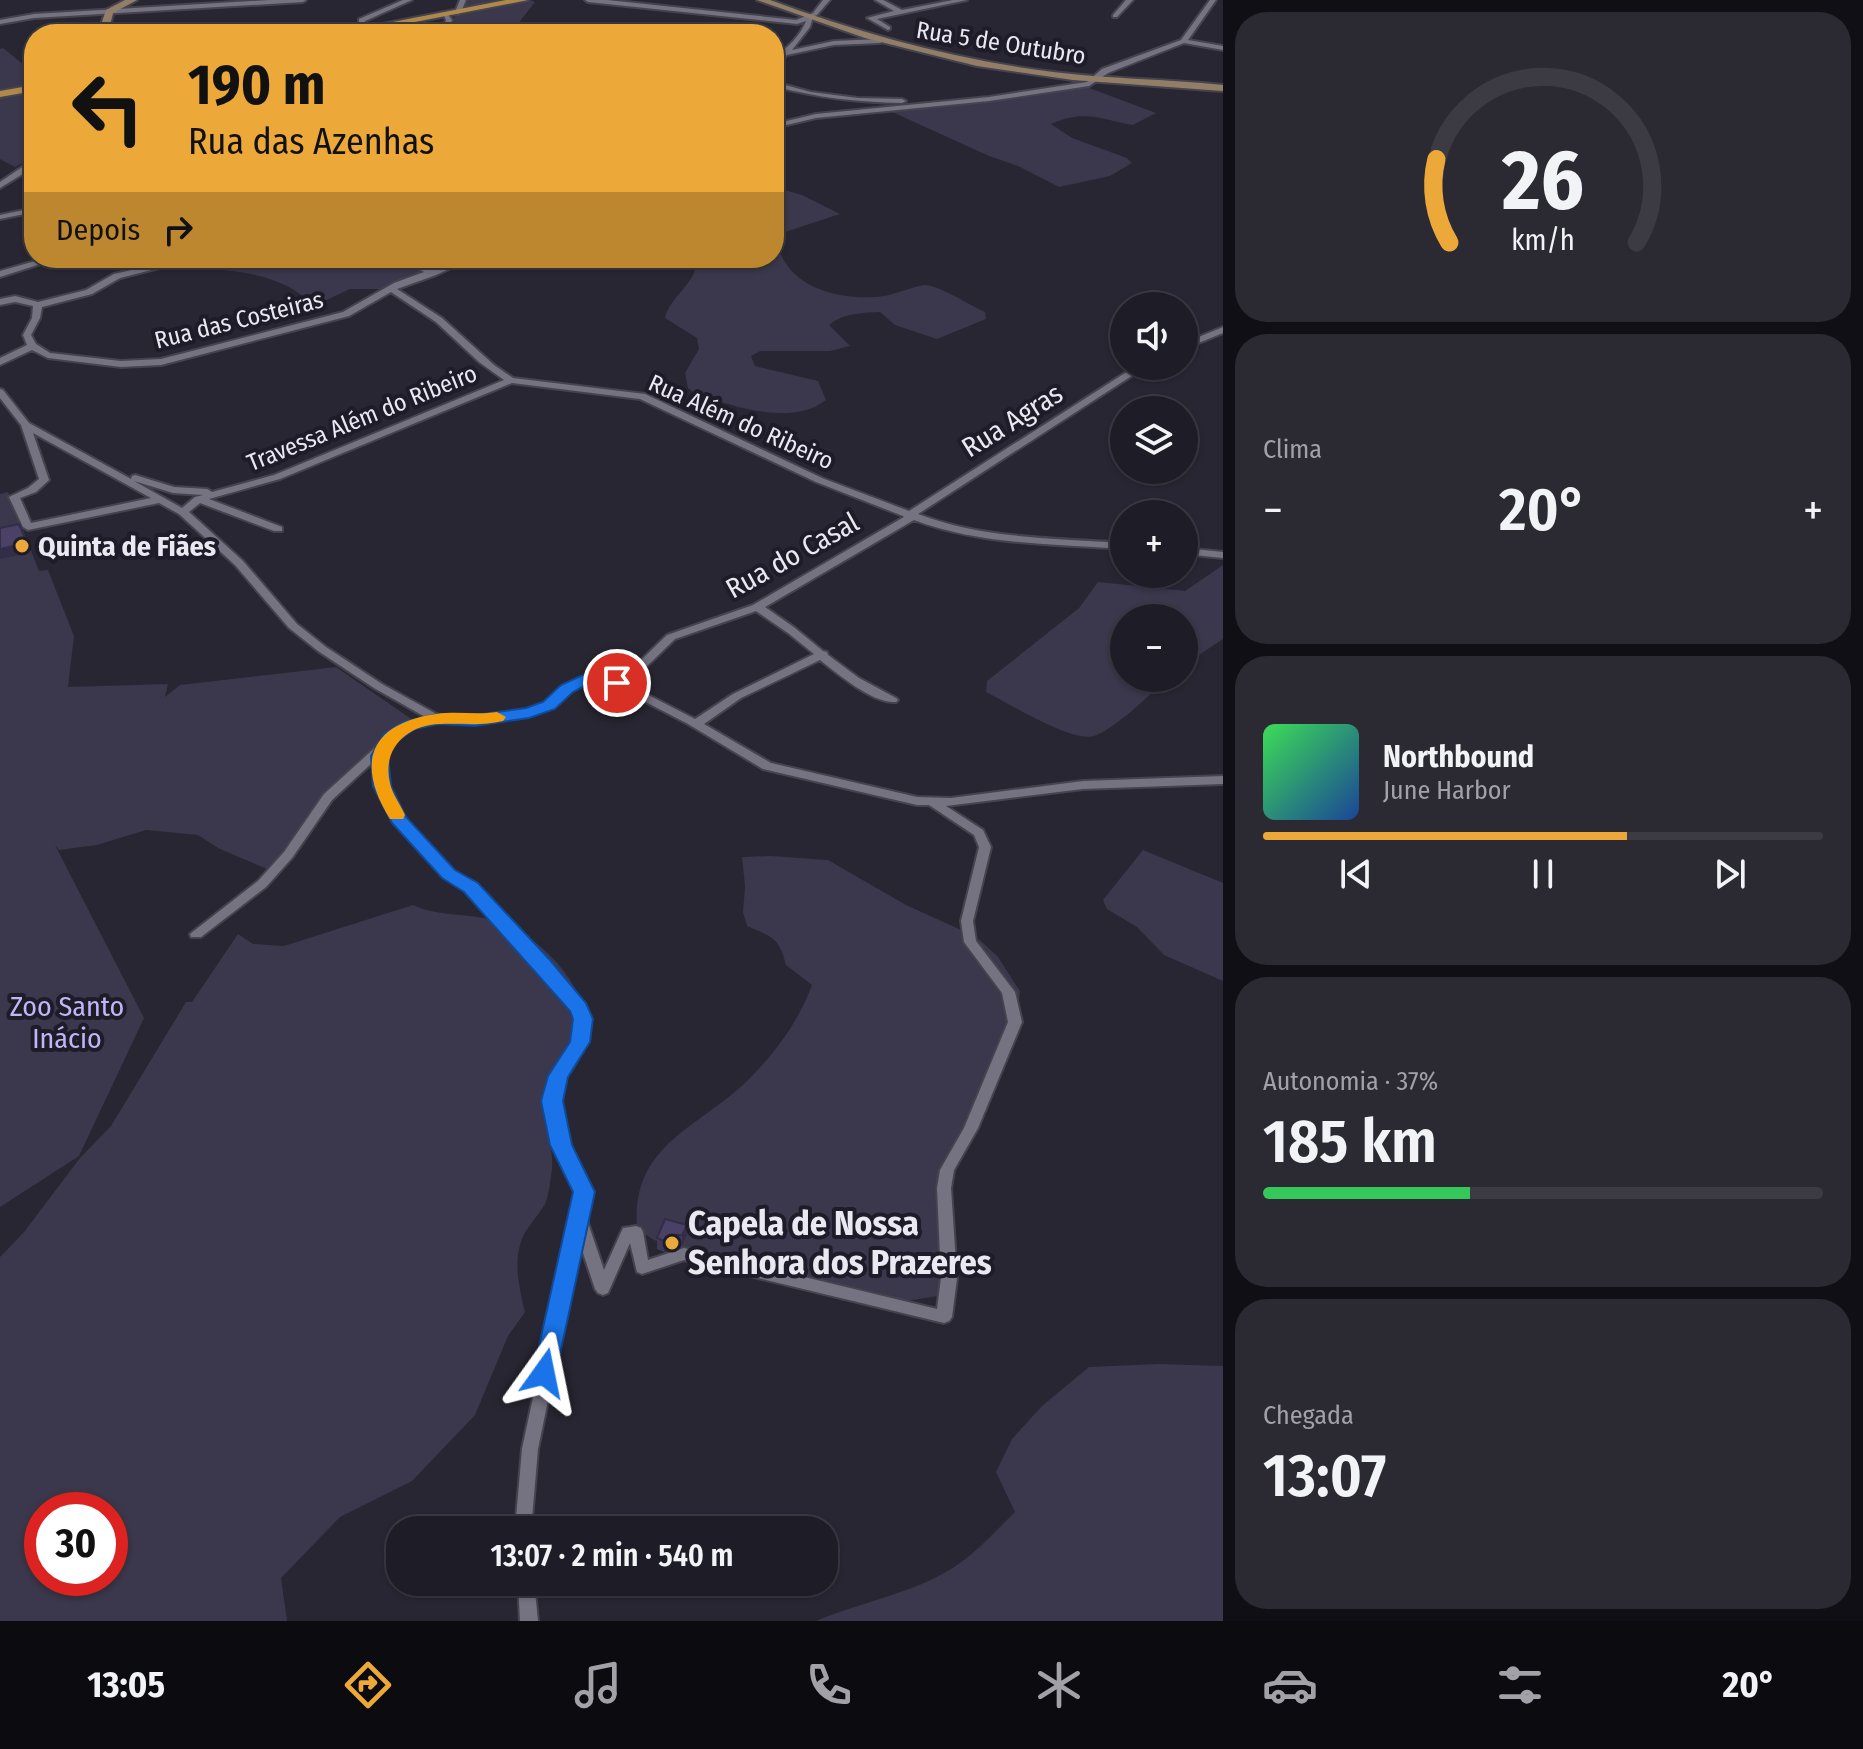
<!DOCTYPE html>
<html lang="pt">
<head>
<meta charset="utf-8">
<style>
	:root { --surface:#1e1c26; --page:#2b2932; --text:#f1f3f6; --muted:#a1a1a7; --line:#3c3a43; --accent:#eca93a }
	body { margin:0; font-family:"Fira Sans Condensed",sans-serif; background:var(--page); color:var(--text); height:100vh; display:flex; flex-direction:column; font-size:30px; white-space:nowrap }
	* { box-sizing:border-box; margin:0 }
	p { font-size:26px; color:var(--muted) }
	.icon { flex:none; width:44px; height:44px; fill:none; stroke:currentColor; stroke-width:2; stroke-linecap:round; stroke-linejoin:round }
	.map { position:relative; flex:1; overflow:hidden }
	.drawer { display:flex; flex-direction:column; gap:12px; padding:12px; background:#100f15; width:640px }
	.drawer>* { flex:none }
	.hud { position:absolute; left:24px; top:24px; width:760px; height:244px; border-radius:32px; box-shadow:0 2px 6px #0004,0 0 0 2px var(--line); background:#eca93a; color:#111; overflow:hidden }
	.buttons { position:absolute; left:1110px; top:292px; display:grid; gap:16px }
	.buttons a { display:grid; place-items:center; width:88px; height:88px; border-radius:50%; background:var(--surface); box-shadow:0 2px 6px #0004,0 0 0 2px var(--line); font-size:40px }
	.speed { position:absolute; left:24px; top:1492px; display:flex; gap:16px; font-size:40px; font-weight:700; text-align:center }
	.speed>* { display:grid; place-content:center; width:104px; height:104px; border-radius:50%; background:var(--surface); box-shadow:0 2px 6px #0004,0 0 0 2px var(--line); line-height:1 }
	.speed .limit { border:12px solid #d22; background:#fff; color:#111 }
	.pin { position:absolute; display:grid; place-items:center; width:68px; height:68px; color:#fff; margin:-34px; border:4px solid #fff; border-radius:50%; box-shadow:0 2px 8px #0007 }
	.me { position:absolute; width:88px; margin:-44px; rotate:12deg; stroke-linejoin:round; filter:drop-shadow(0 0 6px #0008) }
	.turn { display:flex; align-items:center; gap:28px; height:168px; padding:0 32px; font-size:36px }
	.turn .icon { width:104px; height:104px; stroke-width:2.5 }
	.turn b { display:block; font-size:56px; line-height:68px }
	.then { display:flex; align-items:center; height:76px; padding:0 32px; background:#0003; gap:16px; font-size:30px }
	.big { font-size:60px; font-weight:600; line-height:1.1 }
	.drawer .card { flex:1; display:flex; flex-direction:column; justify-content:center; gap:12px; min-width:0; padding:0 28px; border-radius:32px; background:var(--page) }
	.drawer .dial { align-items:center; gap:0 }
	.dial svg { height:208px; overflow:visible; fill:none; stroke:var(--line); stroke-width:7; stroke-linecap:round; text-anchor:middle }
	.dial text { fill:var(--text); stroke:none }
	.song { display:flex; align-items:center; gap:24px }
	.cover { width:96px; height:96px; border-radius:12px; background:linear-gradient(135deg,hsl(130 70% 55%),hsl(220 70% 35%)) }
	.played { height:8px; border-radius:4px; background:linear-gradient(90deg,var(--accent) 65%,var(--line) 65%) }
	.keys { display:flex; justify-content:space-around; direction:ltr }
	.heat { display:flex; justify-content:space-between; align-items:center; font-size:44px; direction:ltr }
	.charge { height:12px; border-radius:6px; background:linear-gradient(90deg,#34c759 37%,var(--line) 0) }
	.trip { position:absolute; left:386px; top:1516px; width:452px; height:80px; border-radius:32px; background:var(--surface); box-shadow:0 2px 6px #0004,0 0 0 2px var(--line); font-weight:600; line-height:80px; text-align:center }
	.menu { display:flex; height:128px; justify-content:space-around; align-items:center; background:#0c0b0f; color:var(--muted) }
	.menu .icon { width:56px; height:56px }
	.menu .selected { color:var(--accent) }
	.menu b { font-size:36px; color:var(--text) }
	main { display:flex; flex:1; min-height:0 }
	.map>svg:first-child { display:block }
	.green { fill:#3b374c; fill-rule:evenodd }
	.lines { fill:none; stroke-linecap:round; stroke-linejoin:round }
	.street-casing { stroke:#45434d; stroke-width:4 }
	.secondary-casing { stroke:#45434d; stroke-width:4 }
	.primary-casing { stroke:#45434d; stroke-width:4 }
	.street { fill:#757381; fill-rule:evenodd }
	.secondary { fill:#927e66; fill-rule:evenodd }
	.primary { fill:#af884b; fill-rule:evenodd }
	.wall { fill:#3f3958 }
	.shaded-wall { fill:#332e47 }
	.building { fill:#494266; stroke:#332e47; stroke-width:2 }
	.route { fill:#1a73e8; stroke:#114b97; stroke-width:2 }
	.slow { fill:#f59e0b }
	.poi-dot { fill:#eca93a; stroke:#1e1c28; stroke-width:3 }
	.labels { text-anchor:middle; stroke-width:8; stroke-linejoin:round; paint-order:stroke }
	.far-street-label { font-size:24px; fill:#eae9f1; stroke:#1e1c28 }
	.street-label { font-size:28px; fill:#eae9f1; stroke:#1e1c28 }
	.poi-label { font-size:28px; font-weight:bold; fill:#eae9f1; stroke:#1e1c28; text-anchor:start }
	.park-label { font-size:28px; fill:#c0b5f5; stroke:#1e1c28 }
	.near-poi-label { font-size:34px; font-weight:bold; fill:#eae9f1; stroke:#1e1c28; text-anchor:start }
</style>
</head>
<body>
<main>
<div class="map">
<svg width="1223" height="1621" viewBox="0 0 1223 1621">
	<rect width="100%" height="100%" fill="#282632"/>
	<g class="green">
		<polygon points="468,0 530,0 535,2 510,34 448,34 455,16"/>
		<polygon points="3,48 34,73 34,157 15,167 0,159 0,49"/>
		<path d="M 1084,86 L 1156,113 L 1133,125 C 1100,119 1084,109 1051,124 L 1072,138 L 1127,158 L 1132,163 L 1110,176 L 1059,187 L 1018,166 L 989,156 L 890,111 L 1031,96 Z"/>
		<path d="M 774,187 L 802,195 L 840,214 L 788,231 L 777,237 C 781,285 835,300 876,297 C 892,296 908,288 924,285 C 937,284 971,306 985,312 L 986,319 L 937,339 L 895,325 L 880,312 C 863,313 843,313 829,325 L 850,346 L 830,351 L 760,351 L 751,356 L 755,366 L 818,381 L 826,400 C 791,427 736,406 697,395 L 688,388 L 685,373 L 699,349 L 697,338 L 665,318 C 669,297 700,281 696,258 L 774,258 Z"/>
		<path d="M 178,258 L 410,258 L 431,271 L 400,281 L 390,289 L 350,289 L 314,306 C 278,268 223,271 175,266 Z"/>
		<polygon points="8,492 39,571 48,570 74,636 68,687 168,684 165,697 180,685 336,667 420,725 326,794 286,862 267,869 218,848 198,835 146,830 97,845 59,850 55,845 144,1018 79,1156 0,1207 0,494"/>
		<path d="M 1223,565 L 1223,639 L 1184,665 L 1184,618 L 1124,618 L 1124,678 L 1167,678 C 1151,694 1115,729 1094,736 C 1072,743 1008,703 986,692 L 987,681 L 1079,608 L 1098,582 L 1185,591 Z"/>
		<polygon points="1143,850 1223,883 1223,981 1164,955 1137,927 1107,909 1103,900"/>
		<path d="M 771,856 L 828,860 L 906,905 L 959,929 L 981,941 L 998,957 L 1020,991 L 1016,1027 L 938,1190 L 943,1295 L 877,1306 L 852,1291 L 794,1273 L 703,1258 L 654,1240 L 637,1229 C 630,1142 703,1127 752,1076 C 778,1049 799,1020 812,985 L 786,965 C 779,937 772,937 747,926 L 743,912 L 745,886 L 742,857 Z"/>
		<path d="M 413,905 C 440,918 475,912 502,923 C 555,945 610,1010 575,1068 C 566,1084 554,1090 549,1108 C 543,1129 554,1148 552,1168 C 551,1178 549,1195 545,1204 C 537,1218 524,1229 520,1245 C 514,1267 520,1291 525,1312 L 508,1336 L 475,1415 L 412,1481 L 340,1517 L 281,1578 L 287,1621 L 0,1621 L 0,1257 L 24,1232 L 80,1158 L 111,1126 L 186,1002 L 192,1002 L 238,934 L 253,944 L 284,946 ZM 42,1510 L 110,1510 L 110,1578 L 42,1578 Z"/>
		<path d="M 1159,1364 L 1223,1366 L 1223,1621 L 816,1621 C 863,1601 918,1593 960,1563 C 980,1549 997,1529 1015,1512 L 996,1472 L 1012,1439 L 1042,1406 L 1089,1367 Z"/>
	</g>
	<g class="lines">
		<defs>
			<g id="street">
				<polygon points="269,0 306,0 303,2 34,18 0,24 0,20 34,14"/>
				<polygon points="403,0 412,0 365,21 364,30 359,29 359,19"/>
				<polygon points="460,0 466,0 461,12 458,14 455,12"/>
				<path d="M 585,0 L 607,0 L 796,20 L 813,13 L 823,0 L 830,0 L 817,15 L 813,17 L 810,27 L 792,50 L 834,41 L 880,39 L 884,41 L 880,43 L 834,45 L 787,55 L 774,69 L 774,62 L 778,57 L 774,58 L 774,54 C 787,51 801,34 806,21 L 797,24 L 588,2 Z"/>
				<polygon points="875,0 883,0 902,10 953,0 967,0 877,19 890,27 890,29 888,30 867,18 894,11"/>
				<polygon points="1126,0 1133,0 1117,17 1113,17 1113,15"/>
				<polygon points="1210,0 1216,0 1188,40 1223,46 1223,50 1184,43 1108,73 1089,86 989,101 816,118 774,128 774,124 816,114 989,97 1087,82 1102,69 1181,40"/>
				<polygon points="443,13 447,13 452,20 447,34 441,34 446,20"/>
				<path d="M 774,82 L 811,92 L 858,98 L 902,99 L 906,101 L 902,103 C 857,102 818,98 774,86 Z"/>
				<polygon points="31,161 34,161 34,167 0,188 0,182"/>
				<polygon points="34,208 34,212 0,219 0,215"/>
				<polygon points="46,258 59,258 0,277 0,271"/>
				<path d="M 401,258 L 411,258 L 432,269 L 461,258 L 473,258 L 436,275 L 397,289 L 442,318 L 494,365 L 513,378 L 645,394 L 822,478 L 909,511 L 1136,366 L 1147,366 L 918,514 C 983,539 1055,538 1124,543 L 1124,549 C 1054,544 980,545 914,520 L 765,607 L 795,628 L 823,651 L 827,652 L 828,655 L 859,678 L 896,698 L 898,700 L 896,702 C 873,704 838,674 820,660 L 741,698 L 704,724 L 771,763 L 917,797 L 951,798 L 1083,781 L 1223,776 L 1223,784 L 1083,789 L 946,806 L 983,830 L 991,847 L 973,921 L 976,941 L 1015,992 L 1022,1022 L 978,1128 L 954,1170 L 951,1188 L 957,1278 L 952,1317 L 949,1321 L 944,1323 L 684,1260 L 642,1274 L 637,1272 L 630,1243 L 608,1293 L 603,1295 L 598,1293 L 595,1289 L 580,1244 L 538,1449 L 531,1530 L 515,1530 L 522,1449 L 577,1192 L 554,1145 L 545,1101 L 551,1076 L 573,1042 L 576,1019 L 573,1010 L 538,968 L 467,890 L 444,877 L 394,822 L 376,786 L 374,761 L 332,800 L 292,858 L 266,887 L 201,937 L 191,937 L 190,934 L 258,881 L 284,852 L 324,794 L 379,744 L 382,743 C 393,726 409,722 427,718 L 374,688 L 318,651 L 289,628 L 235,565 L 179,514 L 159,503 L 28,530 L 23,527 L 9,497 L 28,488 L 39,479 L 21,425 L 0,398 L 0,389 L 3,390 L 29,423 L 131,479 L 132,476 L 135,475 L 174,487 L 207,489 L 212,492 L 274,475 L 504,380 L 479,362 L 436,322 L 391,292 L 349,316 L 161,365 L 121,367 L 48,358 L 32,350 L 0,365 L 0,358 L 27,345 L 23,335 L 32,318 L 33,306 L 15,302 L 0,305 L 0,299 L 15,296 L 38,302 L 86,290 L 114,274 L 171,261 L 171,265 L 120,278 L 92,294 L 42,307 L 40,318 L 31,335 L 36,344 L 50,353 L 121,361 L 161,359 L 343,312 L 394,283 L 424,272 ZM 512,383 L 640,399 L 816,482 L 903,516 L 904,517 L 753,605 L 667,635 L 638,663 L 615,679 L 602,676 L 581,677 L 563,687 L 545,704 L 527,710 L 475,718 L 440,716 L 382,684 L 326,647 L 297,624 L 243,561 L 189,512 L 200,503 L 274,531 L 282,531 L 282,527 L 209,499 L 280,479 ZM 33,433 L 151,498 L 31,523 L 20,498 L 36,492 L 49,480 ZM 134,481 L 173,493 L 203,495 L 195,497 L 182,508 ZM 756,611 L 788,633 L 814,654 L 733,694 L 695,719 L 625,683 L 646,667 L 675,639 ZM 587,682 L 602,682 L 613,685 L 688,724 L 763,769 L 917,805 L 929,805 L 974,835 L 979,847 L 961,921 L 964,942 L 1002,993 L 1008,1022 L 964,1128 L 940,1170 L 937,1188 L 941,1278 L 937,1309 L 684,1248 L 648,1260 L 643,1232 L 641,1228 L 636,1226 L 623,1228 L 604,1270 L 586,1217 L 591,1192 L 568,1145 L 559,1101 L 565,1077 L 587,1042 L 590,1019 L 586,1008 L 548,962 L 475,884 L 452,871 L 403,818 L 388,786 L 385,756 L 395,740 L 413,728 L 438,722 L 475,724 L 533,715 L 553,708 L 571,691 Z"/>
				<polygon points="1223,327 1223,333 1184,349 1184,343"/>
				<polygon points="1184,548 1223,552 1223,558 1184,554"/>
				<polygon points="518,1582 534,1582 538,1621 520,1621"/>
			</g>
			<g id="secondary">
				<polygon points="125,0 137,0 113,13 108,34 98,34 106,10"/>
				<path d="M 757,0 L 770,0 C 862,34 956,60 1053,72 C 1109,79 1166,79 1223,85 L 1223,91 L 1073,80 L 977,66 L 865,38 Z"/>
			</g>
			<g id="primary">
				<polygon points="506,0 528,0 353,34 331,34"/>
				<polygon points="34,85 34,91 0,97 0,91"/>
			</g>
		</defs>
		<use href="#street" class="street-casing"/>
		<use href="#secondary" class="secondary-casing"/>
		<use href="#primary" class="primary-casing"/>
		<use href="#street" class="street"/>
		<use href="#secondary" class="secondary"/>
		<use href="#primary" class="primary"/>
	</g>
	<polygon class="wall" points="687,1225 687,1235 682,1246 675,1245 664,1252 657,1249 657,1238"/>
	<g class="shaded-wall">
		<polygon points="27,543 28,553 0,559 0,549"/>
		<polygon points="687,1225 687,1235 682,1246 682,1235"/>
		<polygon points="675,1235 675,1245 664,1252 664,1241"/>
	</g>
	<g class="building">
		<polygon points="19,524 27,543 0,549 0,528"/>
		<polygon points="665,1219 687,1225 682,1235 675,1235 664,1241 657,1238"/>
	</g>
	<polygon class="route" points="585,674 617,678 625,683 617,688 588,684 573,692 555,709 529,718 475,726 438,724 415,729 397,741 388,756 391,786 406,817 455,870 478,883 550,960 586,1003 593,1019 590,1042 568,1077 563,1101 572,1145 595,1192 556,1373 553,1380 544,1383 536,1380 533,1373 573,1192 550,1145 541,1101 548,1076 570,1042 573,1019 570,1011 464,892 442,878 392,823 373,786 371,756 384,734 403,722 438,714 475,715 526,708 543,702 561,685"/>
	<path class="slow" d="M 497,712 L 506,717 L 503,721 C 482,726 462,723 440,724 C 405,725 380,751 391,787 C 394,796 401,806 405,815 L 403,819 L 390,819 C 356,764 368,724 436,714 C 456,711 477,715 497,712 Z"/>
	<g class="poi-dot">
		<circle cx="22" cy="546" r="8"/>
		<circle cx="672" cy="1243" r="8"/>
	</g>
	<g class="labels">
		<g class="far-street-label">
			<text transform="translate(1001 43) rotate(9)" y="8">Rua 5 de Outubro</text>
			<text transform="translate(239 320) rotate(-14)" y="8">Rua das Costeiras</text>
			<text transform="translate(362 418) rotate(-22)" y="8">Travessa Além do Ribeiro</text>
			<text transform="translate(741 422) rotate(24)" y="8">Rua Além do Ribeiro</text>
		</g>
		<g class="street-label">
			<text transform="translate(1012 420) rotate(-32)" y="10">Rua Agras</text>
			<text transform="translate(792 555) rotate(-29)" y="10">Rua do Casal</text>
		</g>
		<g class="poi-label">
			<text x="38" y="556">Quinta de Fiães</text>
		</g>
		<g class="park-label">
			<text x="67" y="1016">Zoo Santo<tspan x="67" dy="32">Inácio</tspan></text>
		</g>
		<g class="near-poi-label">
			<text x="688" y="1235">Capela de Nossa<tspan x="688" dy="39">Senhora dos Prazeres</tspan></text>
		</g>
	</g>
</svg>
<div class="buttons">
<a><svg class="icon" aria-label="sound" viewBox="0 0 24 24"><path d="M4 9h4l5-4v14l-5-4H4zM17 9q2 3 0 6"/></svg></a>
<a><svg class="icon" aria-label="layers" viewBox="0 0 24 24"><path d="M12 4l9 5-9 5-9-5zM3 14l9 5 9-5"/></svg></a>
<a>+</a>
<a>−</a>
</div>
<div class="speed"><div class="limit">30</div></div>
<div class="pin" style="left:617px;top:683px;background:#d93025"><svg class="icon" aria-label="arrive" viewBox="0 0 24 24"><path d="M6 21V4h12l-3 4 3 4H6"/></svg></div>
<svg class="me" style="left:544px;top:1373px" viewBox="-20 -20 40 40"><path d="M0-17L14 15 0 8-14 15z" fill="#1a73e8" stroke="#fff" stroke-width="4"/></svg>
<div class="trip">13:07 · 2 min · 540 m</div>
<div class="hud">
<div class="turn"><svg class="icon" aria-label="left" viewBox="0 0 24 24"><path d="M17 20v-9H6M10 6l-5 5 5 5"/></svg><div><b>190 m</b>Rua das Azenhas</div></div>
<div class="then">Depois<svg class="icon" aria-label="right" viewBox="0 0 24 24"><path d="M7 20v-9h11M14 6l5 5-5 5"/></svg></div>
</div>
</div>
<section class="drawer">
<div class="card dial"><svg viewBox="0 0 100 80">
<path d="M14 69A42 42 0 1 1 86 69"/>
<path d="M14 69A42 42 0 0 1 9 37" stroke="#eca93a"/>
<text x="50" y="56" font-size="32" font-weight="700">26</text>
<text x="50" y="72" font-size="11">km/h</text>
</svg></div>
<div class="card"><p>Clima</p>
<div class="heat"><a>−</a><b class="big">20°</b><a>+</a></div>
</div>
<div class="card">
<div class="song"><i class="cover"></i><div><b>Northbound</b><p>June Harbor</p></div></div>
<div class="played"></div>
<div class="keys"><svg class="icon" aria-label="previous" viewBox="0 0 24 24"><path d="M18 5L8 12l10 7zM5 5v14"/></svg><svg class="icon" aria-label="pause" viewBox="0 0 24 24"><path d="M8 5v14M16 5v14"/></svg><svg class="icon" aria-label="next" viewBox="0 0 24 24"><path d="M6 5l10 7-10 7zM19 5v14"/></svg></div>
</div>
<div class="card"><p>Autonomia · 37%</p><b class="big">185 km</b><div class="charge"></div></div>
<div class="card"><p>Chegada</p><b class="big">13:07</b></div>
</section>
</main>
<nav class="menu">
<b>13:05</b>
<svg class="icon selected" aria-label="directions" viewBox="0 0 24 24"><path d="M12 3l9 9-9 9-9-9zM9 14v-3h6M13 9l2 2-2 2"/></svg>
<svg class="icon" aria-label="music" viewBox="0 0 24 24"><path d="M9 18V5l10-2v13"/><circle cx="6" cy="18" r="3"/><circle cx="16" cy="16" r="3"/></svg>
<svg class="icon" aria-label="phone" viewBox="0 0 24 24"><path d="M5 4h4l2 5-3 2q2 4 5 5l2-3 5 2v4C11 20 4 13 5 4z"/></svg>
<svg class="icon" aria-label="climate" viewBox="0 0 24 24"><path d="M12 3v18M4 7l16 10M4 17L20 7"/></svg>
<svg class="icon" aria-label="car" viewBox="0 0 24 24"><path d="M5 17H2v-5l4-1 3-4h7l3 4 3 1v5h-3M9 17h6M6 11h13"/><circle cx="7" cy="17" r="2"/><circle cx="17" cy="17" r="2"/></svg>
<svg class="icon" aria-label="filters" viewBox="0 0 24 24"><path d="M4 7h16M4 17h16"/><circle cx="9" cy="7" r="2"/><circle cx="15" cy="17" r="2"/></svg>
<b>20°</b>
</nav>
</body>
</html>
